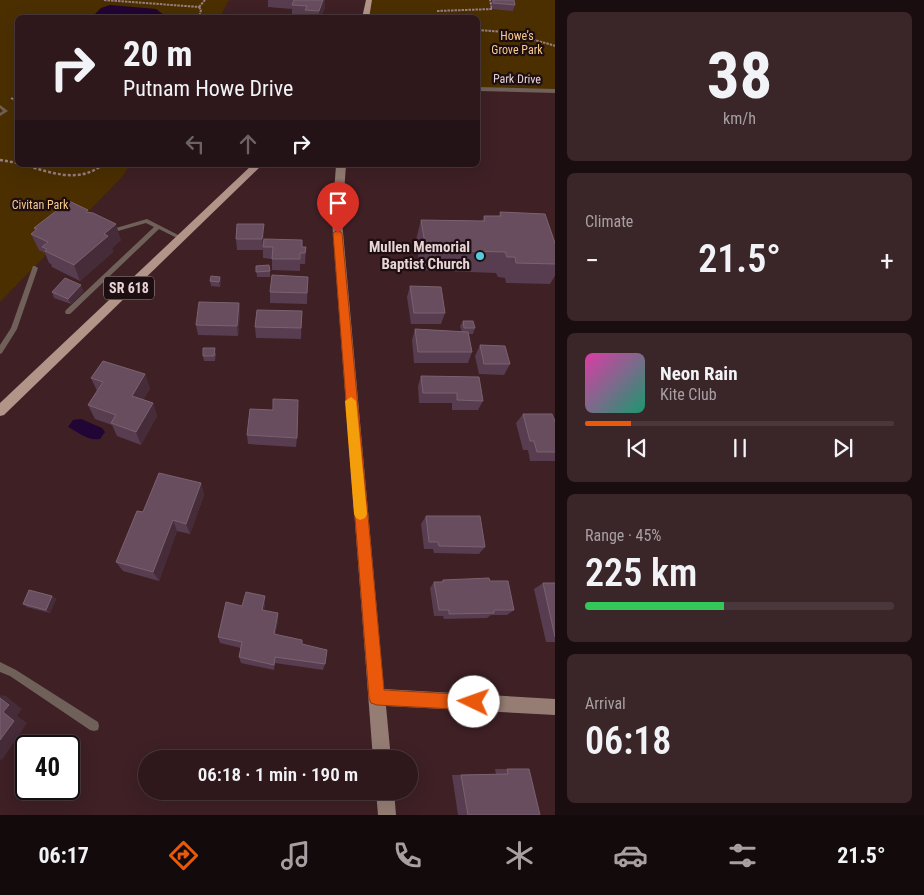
<!DOCTYPE html>
<html lang="en">
<head>
<meta charset="utf-8">
<style>
	:root { --surface:#2e181c; --page:#3a2529; --text:#f1f3f6; --muted:#a7a0a3; --line:#49373b; --accent:#ea580c }
	body { margin:0; font-family:"Roboto Condensed",sans-serif; background:var(--page); color:var(--text); height:100vh; display:flex; flex-direction:column; font-size:19px; white-space:nowrap }
	* { box-sizing:border-box; margin:0 }
	p { font-size:16px; color:var(--muted) }
	.icon { flex:none; width:28px; height:28px; fill:none; stroke:currentColor; stroke-width:2; stroke-linecap:round; stroke-linejoin:round }
	.map { position:relative; flex:1; overflow:hidden }
	.sheet { display:flex; flex-direction:column; gap:12px; padding:12px; background:#190d0f; width:369px }
	.sheet>* { flex:none }
	.guide { position:absolute; left:15px; top:15px; width:465px; height:152px; border-radius:8px; box-shadow:0 5px 20px #0002,0 0 0 1px var(--line); background:#2e181c; color:var(--text); overflow:hidden }
	.speed { position:absolute; left:15px; top:735px; display:flex; gap:10px; font-size:25px; font-weight:700; text-align:center }
	.speed>* { display:grid; place-content:center; width:65px; height:65px; border-radius:50%; background:var(--surface); box-shadow:0 5px 20px #0002,0 0 0 1px var(--line); line-height:1 }
	.speed .limit { border:2px solid #111; border-radius:8px; background:#fff; color:#111 }
	.pin { position:absolute; display:grid; place-items:center; width:42px; height:42px; color:#fff; margin:-51px -21px; border-radius:50% 50% 50% 0; rotate:-45deg; box-shadow:0 0 5px #0007 }
	.pin .icon { rotate:45deg }
	.me { position:absolute; width:55px; margin:-28px; rotate:273deg; stroke-linejoin:round; filter:drop-shadow(0 0 4px #0008) }
	.turn { display:flex; align-items:center; gap:18px; height:105px; padding:0 25px; font-size:22px }
	.turn .icon { width:65px; height:65px; stroke-width:2.5 }
	.turn b { display:block; font-size:35px; line-height:42px }
	.lanes { display:flex; align-items:center; height:48px; padding:0 25px; background:#0003; justify-content:center; gap:25px; direction:ltr }
	.lanes .off { opacity:.35 }
	.big { font-size:38px; font-weight:600; line-height:1.1 }
	.sheet .card { flex:1; display:flex; flex-direction:column; justify-content:center; gap:8px; min-width:0; padding:0 18px; border-radius:8px; background:var(--page) }
	.sheet .dial { align-items:center; gap:0 }
	.dial b { font-size:65px; line-height:1 }
	.song { display:flex; align-items:center; gap:15px }
	.cover { width:60px; height:60px; border-radius:8px; background:linear-gradient(135deg,hsl(320 70% 55%),hsl(160 70% 35%)) }
	.played { height:5px; border-radius:2px; background:linear-gradient(90deg,var(--accent) 15%,var(--line) 15%) }
	.keys { display:flex; justify-content:space-around; direction:ltr }
	.heat { display:flex; justify-content:space-between; align-items:center; font-size:28px; direction:ltr }
	.charge { height:8px; border-radius:4px; background:linear-gradient(90deg,#34c759 45%,var(--line) 0) }
	.trip { position:absolute; left:138px; top:750px; width:280px; height:50px; border-radius:25px; background:var(--surface); box-shadow:0 5px 20px #0002,0 0 0 1px var(--line); font-weight:600; line-height:50px; text-align:center }
	.tab-bar { display:flex; height:80px; justify-content:space-around; align-items:center; background:#120a0b; color:var(--muted) }
	.tab-bar .icon { width:35px; height:35px }
	.tab-bar .on { color:var(--accent) }
	.tab-bar b { font-size:22px; color:var(--text) }
	main { display:flex; flex:1; min-height:0 }
	.map>svg:first-child { display:block }
	.green { fill:#4b2f01 }
	.water { fill:#200535 }
	.lines { fill:none; stroke-linecap:round; stroke-linejoin:round }
	.path-far1 { stroke:#977e82; stroke-width:2; stroke-dasharray:2.5 1; stroke-linecap:butt }
	.path { stroke:#977e82; stroke-width:2.5; stroke-dasharray:3 2; stroke-linecap:butt }
	.lane { fill:#6f605a; fill-rule:evenodd }
	.street { fill:#6f605a; fill-rule:evenodd }
	.secondary { fill:#957d74; fill-rule:evenodd }
	.primary { fill:#b29489; fill-rule:evenodd }
	.wall { fill:#573d4f }
	.shaded-wall { fill:#462b38 }
	.building { fill:#674d5e; stroke:#7b6270 }
	.route { fill:#ea580c; stroke:#983908 }
	.slow { fill:#f59e0b }
	.poi-dot { fill:#54cadd; stroke:#1c0e11; stroke-width:2 }
	.labels { text-anchor:middle; stroke-width:4.5; stroke-linejoin:round; paint-order:stroke }
	.far-park-label { font-size:12px; fill:#f8c98c; stroke:#1c0e11 }
	.far-street-label { font-size:12px; fill:#e8d3d6; stroke:#1c0e11 }
	.shield { fill:#1c0e11; stroke:#ab989b; stroke-width:1 }
	.shield-label { font-size:14px; font-weight:bold; fill:#e8d3d6 }
	.poi-label { font-size:15px; font-weight:bold; fill:#e8d3d6; stroke:#1c0e11; text-anchor:end }
</style>
</head>
<body>
<main>
<div class="map">
<svg width="556" height="815" viewBox="0 0 556 815">
	<rect width="100%" height="100%" fill="#3e2025"/>
	<g class="green">
		<polygon points="0,0 229,0 220,17 18,18 18,165 130,165 122,177 0,302"/>
		<polygon points="369,0 555,0 555,91 478,89 478,18 365,18"/>
	</g>
	<g class="water">
		<polygon points="110,5 156,9 164,15 162,18 92,17 101,8"/>
		<path d="M 81,419 L 102,428 L 105,432 L 100,439 C 87,441 78,432 68,427 L 73,420 Z"/>
	</g>
	<g class="lines">
		<g class="path-far1">
			<polyline points="104,0 199,7"/>
			<polyline points="199,7 201,10 199,18"/>
			<polyline points="199,7 205,0"/>
			<polyline points="437,11 492,9 490,0"/>
			<polyline points="478,30 506,32 556,46"/>
			<polyline points="11,98 18,102"/>
		</g>
		<g class="path">
			<polyline points="0,160 18,163"/>
			<path d="M 24,165 C 50,172 78,184 102,165"/>
		</g>
		<g class="lane">
			<polygon points="0,105 8,111 0,116 0,113 3,111 0,108"/>
			<polygon points="147,219 184,238 183,239 179,239 159,229 70,314 66,314 65,312 66,310 154,227 146,223 118,231 115,229 116,228"/>
			<polygon points="33,266 35,266 38,268 17,329 2,353 0,354 0,345 11,328"/>
			<polygon points="0,662 16,670 98,722 99,726 98,730 94,731 90,730 10,676 0,672"/>
		</g>
		<polygon class="street" points="478,87 556,89 556,93 478,91"/>
		<g class="secondary">
			<polygon points="336,165 346,165 342,221 384,689 556,699 556,715 386,706 391,759 373,759 332,221"/>
			<polygon points="376,791 394,791 396,815 378,815"/>
		</g>
		<g class="primary">
			<polygon points="366,0 372,0 369,18 362,18"/>
			<polygon points="252,165 262,165 4,415 0,416 0,403"/>
		</g>
	</g>
	<g class="wall">
		<polygon points="268,0 325,0 325,7 321,18 292,18 292,9 268,7"/>
		<polygon points="492,0 514,0 515,5 513,11 492,9"/>
		<polygon points="89,212 121,240 112,248 113,252 80,281 52,267 51,264 49,263 45,253 39,250 31,234 35,231 34,228"/>
		<polygon points="500,212 556,246 556,274 550,284 506,283 505,278 498,277 496,273 420,270 416,240 421,220 482,221 484,216 499,216"/>
		<polygon points="264,236 263,250 237,250 236,239"/>
		<polygon points="263,247 306,247 305,264 300,264 300,271 272,270 272,259 263,258"/>
		<polygon points="256,266 270,271 270,277 257,277"/>
		<polygon points="220,277 221,283 220,287 211,286 210,281"/>
		<polygon points="308,277 307,304 270,303 270,292"/>
		<polygon points="410,286 445,313 441,324 411,324 407,297"/>
		<polygon points="84,291 71,304 54,298 52,292"/>
		<polygon points="239,303 240,314 238,336 198,335 196,325"/>
		<polygon points="302,311 301,339 256,338 255,327"/>
		<polygon points="463,321 475,328 473,334 469,334 472,352 468,363 414,363 412,340 415,329 462,332 460,326"/>
		<polygon points="480,345 510,364 504,375 479,374 475,356"/>
		<polygon points="216,353 215,361 204,361 203,356"/>
		<polygon points="145,374 150,389 143,399 153,403 157,416 141,445 117,436 112,425 95,419 88,405 97,391 91,378"/>
		<polygon points="421,376 483,401 478,410 452,410 452,403 419,403 418,386"/>
		<polygon points="523,414 556,419 556,461 530,461 528,450 523,450 516,423"/>
		<polygon points="247,435 297,438 296,447 248,444"/>
		<polygon points="201,483 204,495 190,534 177,531 159,581 123,571 116,562 143,512"/>
		<polygon points="426,516 485,547 479,554 434,553 433,549 424,549 421,524"/>
		<polygon points="443,580 490,581 514,610 507,615 491,615 487,618 444,619 443,616 434,616 430,588 434,582 441,582"/>
		<polygon points="543,583 556,583 556,642 546,642 534,589"/>
		<polygon points="52,596 56,599 50,613 27,607 23,604"/>
		<polygon points="265,604 264,611 278,621 275,635 302,644 325,664 323,670 275,663 274,670 241,663 239,657 241,648 220,643 218,637 242,606"/>
		<polygon points="495,769 529,769 540,815 458,815 452,775 496,774"/>
	</g>
	<g class="shaded-wall">
		<polygon points="323,0 325,0 325,7 321,18 319,18 319,11"/>
		<polygon points="116,224 121,240 112,248 113,252 80,281 74,265 104,234"/>
		<polygon points="264,224 264,236 263,250 262,239"/>
		<polygon points="220,277 221,283 220,287 219,282"/>
		<polygon points="81,285 84,291 71,304 68,299"/>
		<polygon points="239,303 240,314 238,336 237,326"/>
		<polygon points="145,374 150,389 137,410 132,396"/>
		<polygon points="153,403 157,416 141,445 136,432"/>
		<polygon points="201,483 204,495 190,534 186,524"/>
		<polygon points="173,520 177,531 159,581 153,572"/>
		<polygon points="52,596 56,599 50,613 46,610"/>
		<polygon points="265,596 265,604 263,618 262,610"/>
		<polygon points="278,613 278,621 274,641 274,634"/>
		<polygon points="0,695 6,696 22,709 17,716 27,723 2,760 0,759"/>
	</g>
	<g class="building">
		<polygon points="294,0 323,0 319,11 305,10 307,6 292,5"/>
		<polygon points="493,0 514,0 515,5 493,3"/>
		<polygon points="69,201 88,210 86,212 93,213 116,224 104,234 108,236 74,265 45,251 47,249 42,247 48,242 31,234 37,229 34,228"/>
		<polygon points="500,212 545,214 556,246 556,264 516,263 515,257 507,257 505,252 426,250 421,220 485,221 484,216 501,216"/>
		<polygon points="237,224 264,224 262,239 236,239"/>
		<polygon points="264,239 302,240 302,247 306,247 305,253 300,253 300,259 272,259 273,247 263,247"/>
		<polygon points="269,265 270,271 256,272 256,266"/>
		<polygon points="272,275 308,277 307,293 270,292"/>
		<polygon points="211,276 220,277 219,282 210,281"/>
		<polygon points="65,278 81,285 68,299 52,292"/>
		<polygon points="410,286 441,287 445,313 414,313"/>
		<polygon points="199,302 239,303 237,326 196,325"/>
		<polygon points="257,310 302,311 301,328 255,327"/>
		<polygon points="463,321 473,321 475,328 464,328"/>
		<polygon points="415,329 468,332 472,352 418,352"/>
		<polygon points="480,345 505,346 510,364 484,364"/>
		<polygon points="203,348 215,348 214,356 203,356"/>
		<polygon points="103,361 145,374 132,396 153,403 136,432 111,423 116,415 88,405 103,382 91,378"/>
		<polygon points="421,376 479,377 483,401 457,400 457,393 423,393"/>
		<polygon points="273,399 298,400 297,438 247,435 250,409 273,410"/>
		<polygon points="523,414 552,414 556,424 556,452 537,452 534,441 530,441"/>
		<polygon points="159,473 201,483 186,524 173,520 153,572 116,562 137,511 143,512"/>
		<polygon points="426,516 480,516 485,547 439,546 438,542 429,542"/>
		<polygon points="489,578 490,581 508,581 514,610 494,610 494,613 449,614 449,610 439,610 434,582 443,582 443,580"/>
		<polygon points="543,583 556,583 556,637 555,637"/>
		<polygon points="29,590 52,596 46,610 23,604"/>
		<polygon points="246,592 265,596 262,610 278,613 274,634 302,640 302,644 327,650 325,664 275,657 274,665 239,657 242,642 218,637 226,602 242,606"/>
		<polygon points="0,698 9,705 3,712 14,721 0,740"/>
		<polygon points="507,769 529,769 540,815 468,815 461,775 508,774"/>
	</g>
	<polygon class="route" points="338,230 342,233 384,690 474,695 479,697 481,702 479,708 474,710 377,705 371,703 369,698 333,233"/>
	<polygon class="slow" points="351,397 356,401 367,514 365,518 360,520 356,518 354,514 345,401"/>
	<circle class="poi-dot" cx="480" cy="256" r="5"/>
	<g class="labels">
		<g class="far-park-label">
			<text x="517" y="40">Howe’s<tspan x="517" dy="14">Grove Park</tspan></text>
			<text x="40" y="209">Civitan Park</text>
		</g>
		<g class="far-street-label">
			<text transform="translate(517 79) rotate(1)" y="4">Park Drive</text>
		</g>
		<rect class="shield" x="104" y="276.5" width="50" height="23" rx="4"/>
		<g class="shield-label">
			<text x="129" y="293">SR 618</text>
		</g>
		<g class="poi-label">
			<text x="470" y="252">Mullen Memorial<tspan x="470" dy="17">Baptist Church</tspan></text>
		</g>
	</g>
</svg>
<div class="speed"><div class="limit">40</div></div>
<div class="pin" style="left:338px;top:233px;background:#d93025"><svg class="icon" aria-label="arrive" viewBox="0 0 24 24"><path d="M6 21V4h12l-3 4 3 4H6"/></svg></div>
<svg class="me" style="left:474px;top:702px" viewBox="-20 -20 40 40"><circle r="19" fill="#fff"/><path d="M0-13L10 11 0 6-10 11z" fill="#ea580c"/></svg>
<div class="trip">06:18 · 1 min · 190 m</div>
<div class="guide">
<div class="turn"><svg class="icon" aria-label="right" viewBox="0 0 24 24"><path d="M7 20v-9h11M14 6l5 5-5 5"/></svg><div><b>20 m</b>Putnam Howe Drive</div></div>
<div class="lanes"><svg class="icon off" aria-label="left" viewBox="0 0 24 24"><path d="M17 20v-9H6M10 6l-5 5 5 5"/></svg><svg class="icon off" aria-label="ahead" viewBox="0 0 24 24"><path d="M12 20V5M6 11l6-6 6 6"/></svg><svg class="icon" aria-label="right" viewBox="0 0 24 24"><path d="M7 20v-9h11M14 6l5 5-5 5"/></svg></div>
</div>
</div>
<section class="sheet">
<div class="card dial"><b>38</b><p>km/h</p></div>
<div class="card"><p>Climate</p>
<div class="heat"><a>−</a><b class="big">21.5°</b><a>+</a></div>
</div>
<div class="card">
<div class="song"><i class="cover"></i><div><b>Neon Rain</b><p>Kite Club</p></div></div>
<div class="played"></div>
<div class="keys"><svg class="icon" aria-label="previous" viewBox="0 0 24 24"><path d="M18 5L8 12l10 7zM5 5v14"/></svg><svg class="icon" aria-label="pause" viewBox="0 0 24 24"><path d="M8 5v14M16 5v14"/></svg><svg class="icon" aria-label="next" viewBox="0 0 24 24"><path d="M6 5l10 7-10 7zM19 5v14"/></svg></div>
</div>
<div class="card"><p>Range · 45%</p><b class="big">225 km</b><div class="charge"></div></div>
<div class="card"><p>Arrival</p><b class="big">06:18</b></div>
</section>
</main>
<nav class="tab-bar">
<b>06:17</b>
<svg class="icon on" aria-label="directions" viewBox="0 0 24 24"><path d="M12 3l9 9-9 9-9-9zM9 14v-3h6M13 9l2 2-2 2"/></svg>
<svg class="icon" aria-label="music" viewBox="0 0 24 24"><path d="M9 18V5l10-2v13"/><circle cx="6" cy="18" r="3"/><circle cx="16" cy="16" r="3"/></svg>
<svg class="icon" aria-label="phone" viewBox="0 0 24 24"><path d="M5 4h4l2 5-3 2q2 4 5 5l2-3 5 2v4C11 20 4 13 5 4z"/></svg>
<svg class="icon" aria-label="climate" viewBox="0 0 24 24"><path d="M12 3v18M4 7l16 10M4 17L20 7"/></svg>
<svg class="icon" aria-label="car" viewBox="0 0 24 24"><path d="M5 17H2v-5l4-1 3-4h7l3 4 3 1v5h-3M9 17h6M6 11h13"/><circle cx="7" cy="17" r="2"/><circle cx="17" cy="17" r="2"/></svg>
<svg class="icon" aria-label="filters" viewBox="0 0 24 24"><path d="M4 7h16M4 17h16"/><circle cx="9" cy="7" r="2"/><circle cx="15" cy="17" r="2"/></svg>
<b>21.5°</b>
</nav>
</body>
</html>
